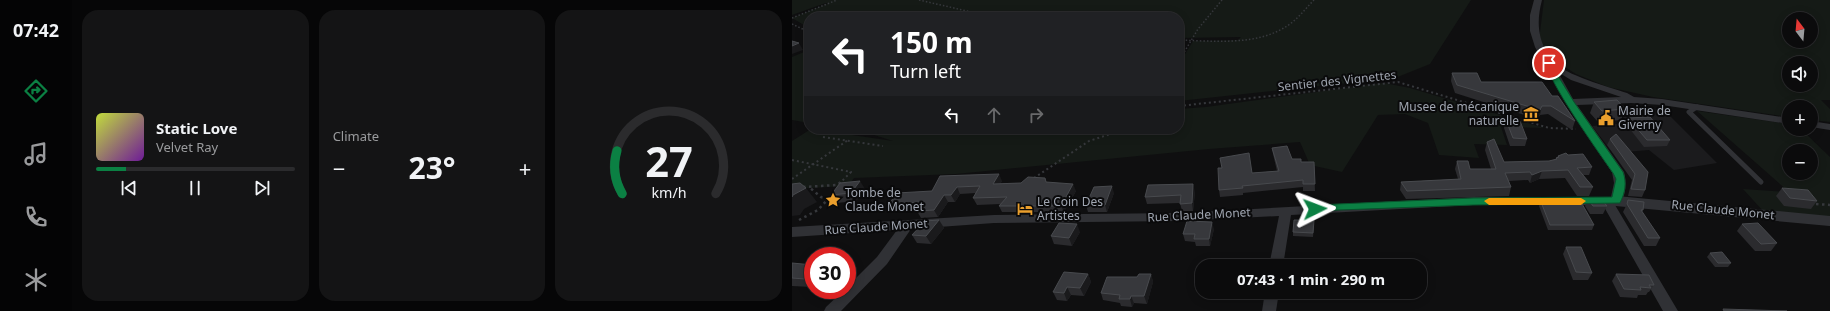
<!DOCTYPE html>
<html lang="en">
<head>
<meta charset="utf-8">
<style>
	:root { --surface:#0b0b0c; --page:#141415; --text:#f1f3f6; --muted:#9a9b9d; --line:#2b2b2d; --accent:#0b8043 }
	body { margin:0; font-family:"Noto Sans",sans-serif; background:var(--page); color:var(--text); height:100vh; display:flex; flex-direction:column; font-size:15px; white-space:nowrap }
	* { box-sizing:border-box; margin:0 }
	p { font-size:13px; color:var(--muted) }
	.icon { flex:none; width:22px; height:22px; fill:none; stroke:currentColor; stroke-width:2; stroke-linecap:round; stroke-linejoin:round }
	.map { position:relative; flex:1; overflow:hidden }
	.sheet { display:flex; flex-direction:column; gap:10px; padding:10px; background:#060607; width:720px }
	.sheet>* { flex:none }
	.guide { position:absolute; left:12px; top:12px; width:380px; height:122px; border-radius:16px; box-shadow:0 2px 10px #0003,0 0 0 1px var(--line); background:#202124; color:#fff; overflow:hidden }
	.needle { width:26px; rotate:344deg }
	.buttons { position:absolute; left:990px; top:12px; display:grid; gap:8px }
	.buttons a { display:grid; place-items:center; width:36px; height:36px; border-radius:50%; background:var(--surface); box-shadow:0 2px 10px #0003,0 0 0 1px var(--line); font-size:20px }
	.speed { position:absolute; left:12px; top:247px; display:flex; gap:8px; font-size:20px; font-weight:700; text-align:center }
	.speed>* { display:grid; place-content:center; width:52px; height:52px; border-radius:50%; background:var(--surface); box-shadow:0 2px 10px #0003,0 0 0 1px var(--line); line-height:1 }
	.speed .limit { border:6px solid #d22; background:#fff; color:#111 }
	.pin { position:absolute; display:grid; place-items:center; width:34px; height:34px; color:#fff; margin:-17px; border:2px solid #fff; border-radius:50%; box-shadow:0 1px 4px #0007 }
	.me { position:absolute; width:44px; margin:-22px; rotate:87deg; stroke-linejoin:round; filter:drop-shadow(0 0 3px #0008) }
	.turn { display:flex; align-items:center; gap:14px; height:84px; padding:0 20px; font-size:18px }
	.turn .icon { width:52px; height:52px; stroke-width:2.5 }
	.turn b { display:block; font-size:28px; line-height:34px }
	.lanes { display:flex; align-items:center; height:38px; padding:0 20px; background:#0003; justify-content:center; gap:20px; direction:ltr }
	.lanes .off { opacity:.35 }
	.big { font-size:30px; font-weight:700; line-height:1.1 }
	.sheet .tile { flex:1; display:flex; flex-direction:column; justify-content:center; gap:6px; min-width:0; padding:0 14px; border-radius:16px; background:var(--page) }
	.sheet .dial { align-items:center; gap:0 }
	.dial svg { height:104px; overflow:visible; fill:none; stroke:var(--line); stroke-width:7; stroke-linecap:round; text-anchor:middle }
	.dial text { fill:var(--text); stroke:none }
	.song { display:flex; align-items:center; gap:12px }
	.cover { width:48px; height:48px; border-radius:6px; background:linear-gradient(135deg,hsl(70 70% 55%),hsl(280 70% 35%)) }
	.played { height:4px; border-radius:2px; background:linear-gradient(90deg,var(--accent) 15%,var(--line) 15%) }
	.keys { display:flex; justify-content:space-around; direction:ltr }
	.heat { display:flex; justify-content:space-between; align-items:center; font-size:22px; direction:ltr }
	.sheet .tiles { flex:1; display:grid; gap:10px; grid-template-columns:repeat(3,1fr) }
	.trip { position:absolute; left:403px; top:259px; width:232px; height:40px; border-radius:16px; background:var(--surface); box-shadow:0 2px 10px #0003,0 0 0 1px var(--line); font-weight:700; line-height:40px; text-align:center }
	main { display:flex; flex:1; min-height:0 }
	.menu { display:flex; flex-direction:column; width:72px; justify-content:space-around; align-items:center; background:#040405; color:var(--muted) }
	.menu .icon { width:28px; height:28px }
	.menu .current { color:var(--accent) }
	.menu b { font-size:18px; color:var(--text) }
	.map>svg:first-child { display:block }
	.built { fill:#1b1b1d }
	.green { fill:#151a16; fill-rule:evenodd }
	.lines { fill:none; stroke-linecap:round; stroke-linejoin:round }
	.path-far2 { stroke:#36383c; stroke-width:1.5; stroke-dasharray:1.5 2; stroke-linecap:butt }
	.path-far1 { stroke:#36383c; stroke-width:2; stroke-dasharray:2 3; stroke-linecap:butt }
	.path { stroke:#36383c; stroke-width:2.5; stroke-dasharray:2.5 3.5; stroke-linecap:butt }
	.service { stroke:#303135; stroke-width:5 }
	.pedestrian { stroke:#303135; stroke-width:10 }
	.minor { fill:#303135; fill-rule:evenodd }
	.wall { fill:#2b2b2e }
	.shaded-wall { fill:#1a1a1c }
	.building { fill:#37383c; stroke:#484a4e }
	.route { fill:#0b8043; stroke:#07532c }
	.slow { fill:#f59e0b }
	.labels { text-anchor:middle; stroke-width:4; stroke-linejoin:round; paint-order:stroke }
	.street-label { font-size:12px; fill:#a0a6b1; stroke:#0a0a0b }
	.poi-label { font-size:12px; fill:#a0a6b1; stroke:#0a0a0b; text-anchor:start }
</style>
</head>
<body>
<main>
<nav class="menu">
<b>07:42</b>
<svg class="icon current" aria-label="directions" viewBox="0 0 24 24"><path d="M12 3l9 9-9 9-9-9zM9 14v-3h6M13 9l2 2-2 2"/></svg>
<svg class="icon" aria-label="music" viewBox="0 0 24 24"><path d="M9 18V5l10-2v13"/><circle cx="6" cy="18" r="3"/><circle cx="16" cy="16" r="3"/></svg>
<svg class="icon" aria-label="phone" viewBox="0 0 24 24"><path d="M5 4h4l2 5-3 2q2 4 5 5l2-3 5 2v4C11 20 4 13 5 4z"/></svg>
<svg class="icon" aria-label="climate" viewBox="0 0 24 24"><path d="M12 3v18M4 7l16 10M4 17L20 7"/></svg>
</nav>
<section class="sheet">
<div class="tiles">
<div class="tile">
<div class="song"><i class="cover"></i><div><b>Static Love</b><p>Velvet Ray</p></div></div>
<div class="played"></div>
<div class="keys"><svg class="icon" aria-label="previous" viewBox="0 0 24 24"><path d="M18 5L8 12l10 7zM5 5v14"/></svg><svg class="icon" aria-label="pause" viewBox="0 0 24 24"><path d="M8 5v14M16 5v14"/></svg><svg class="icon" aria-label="next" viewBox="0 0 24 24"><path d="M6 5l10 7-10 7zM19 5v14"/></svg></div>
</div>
<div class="tile"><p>Climate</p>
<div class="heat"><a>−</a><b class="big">23°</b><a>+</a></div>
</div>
<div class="tile dial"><svg viewBox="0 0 100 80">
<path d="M14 69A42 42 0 1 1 86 69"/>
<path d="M14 69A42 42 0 0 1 10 36" stroke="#0b8043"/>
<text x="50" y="56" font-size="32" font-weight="700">27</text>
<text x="50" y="72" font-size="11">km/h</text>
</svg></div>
</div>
</section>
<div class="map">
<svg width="1038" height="311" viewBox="0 0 1038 311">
	<rect width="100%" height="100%" fill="#0f0f10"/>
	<polygon class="built" points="871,109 925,163 882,170 857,150 821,153 800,126 836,123 826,111"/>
	<g class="green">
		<polygon points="0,0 679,0 638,64 603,78 387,101 387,64 401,41 446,40 449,37 387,38 387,17 17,17 17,28 0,18 37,3 34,3 0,15"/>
		<path d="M 752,0 L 1038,0 L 1038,100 L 1029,100 L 1038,109 L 1038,122 L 1019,120 L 1019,107 L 997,107 L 997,117 L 861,97 L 816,87 L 784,74 L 757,57 L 747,40 ZM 997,19 L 1019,19 L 1019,41 L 997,41 ZM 997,63 L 1019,63 L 1019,85 L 997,85 Z"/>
		<polygon points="17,50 17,123 0,120 0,57"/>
		<polygon points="592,83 618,88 752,128 709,127 715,145 682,144 687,158 647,155 636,123 613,114 586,115 550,172 518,165 508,142 417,149 164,174 62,178 56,186 0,189 0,141 19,129 101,141 79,134 51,129 387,129 387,109 414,107"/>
		<path d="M 905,111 L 997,124 L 997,129 L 1009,129 L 1038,157 L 1038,217 L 971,211 L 951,189 L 997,192 ZM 997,151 L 1019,151 L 1019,173 L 997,173 Z"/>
	</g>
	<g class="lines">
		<g class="path-far2">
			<polyline points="127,0 201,17"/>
			<polyline points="0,18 45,0"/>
			<polyline points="0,24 17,32"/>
			<path d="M 387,40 C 421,41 465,46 495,26 C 506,19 513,9 522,0"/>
			<polyline points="387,61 406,29 430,0"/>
		</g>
		<g class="path-far1">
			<polyline points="387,106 606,82 757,128 784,129"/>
			<polyline points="31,137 91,146"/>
			<polyline points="0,160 59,172 48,183"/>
			<polyline points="242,178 297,141 334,129"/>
			<polyline points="0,179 56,140"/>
		</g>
		<g class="path">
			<polyline points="11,187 45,185 49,182"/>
			<polyline points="1024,204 1038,205"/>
			<polyline points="7,220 26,210 36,199 29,197 17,187"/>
		</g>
		<polyline class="service" points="905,107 897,112 969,182"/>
		<polyline class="pedestrian" points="824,201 1038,221"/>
		<g class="minor">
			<path d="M 742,0 L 750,0 C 745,19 745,35 755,53 C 756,55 757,59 759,61 C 776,76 814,86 835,93 L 842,97 L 870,99 L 997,118 L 997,124 L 870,105 L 839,103 L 785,105 L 832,172 C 835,182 834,195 828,204 L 823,205 L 886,311 L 871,311 L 811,205 L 681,205 L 499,215 L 491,266 L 477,266 L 487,216 L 387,221 L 202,223 L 119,229 L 95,264 L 49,311 L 32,311 L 34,307 L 52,290 L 55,290 L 55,287 L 85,257 L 105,230 L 0,237 L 0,227 L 202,215 L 387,213 L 681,197 L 819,197 L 822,183 L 820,172 L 773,102 L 743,47 L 738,31 L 738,15 ZM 766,72 L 779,80 L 829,97 L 781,99 Z"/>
			<polygon points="1019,121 1038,124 1038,130 1019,127"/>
			<polygon points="473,292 487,292 484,311 470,311"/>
		</g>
	</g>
	<g class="wall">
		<polygon points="660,73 689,82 760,96 783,121 780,130 756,114 748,115 745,119 663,93 659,81"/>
		<polygon points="802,102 833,109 829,120 806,122 798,113"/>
		<polygon points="836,118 878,140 875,146 852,147 834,124"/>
		<polygon points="714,120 735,139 733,146 718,146 712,128"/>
		<polygon points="824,134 853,190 850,197 836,196 840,180 815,145 818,139"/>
		<polygon points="695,142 712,162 757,161 763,160 764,158 766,156 776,155 800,167 797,175 791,175 801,187 797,196 785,196 773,178 747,179 738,183 736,180 717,181 719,187 717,196 614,199 608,190 609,182 666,179 663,169 665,161 678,169 699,169 693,150"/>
		<polygon points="480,148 500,159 509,162 522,162 523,191 511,191 511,187 451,193 451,195 428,197 427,190 430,168 460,173 485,171 481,154"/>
		<polygon points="210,181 208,184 255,182 284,191 272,212 210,212 207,206 208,204 185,205 181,198 184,193 168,194 163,202 156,202 146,217 129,218 125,211 126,209 102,211 97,204 140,191"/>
		<polygon points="990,188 1025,201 1019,209 992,206 984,196"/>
		<polygon points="73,189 64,201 44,203 39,195"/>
		<polygon points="403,192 401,211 390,211 388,203 355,204 353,197"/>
		<polygon points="322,193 315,212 296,212 294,205"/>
		<polygon points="796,199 815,206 811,214 798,214 793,206"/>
		<polygon points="836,200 851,210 850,212 868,238 864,246 852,246 831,212 833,208"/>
		<polygon points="749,202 802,225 800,230 756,230 747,206"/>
		<polygon points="147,220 152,228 139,244 125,243 120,235"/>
		<polygon points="522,224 521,237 501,236 501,232"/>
		<polygon points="950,224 985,243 979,251 963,251 945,231"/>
		<polygon points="422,229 418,246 404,246 403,242 393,241 391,234"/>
		<polygon points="288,232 280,246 262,244 259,236"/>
		<polygon points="774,247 800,273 796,280 781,280 771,254"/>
		<polygon points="918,253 939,263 936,267 923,267 915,257"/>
		<polygon points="0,263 20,287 0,286"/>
		<polygon points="296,274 299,282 292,296 279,295 275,301 265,300 261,292"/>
		<polygon points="359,274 361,282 355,304 342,303 340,307 329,306 328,303 311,300 309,293 345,277"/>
		<polygon points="824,274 862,285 857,292 856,292 854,295 846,295 845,298 828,297 820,281"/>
	</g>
	<g class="shaded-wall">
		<polygon points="7,43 11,50 0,54 0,46"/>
		<polygon points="750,106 748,115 745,119 748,110"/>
		<polygon points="750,171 747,179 738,183 740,175"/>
		<polygon points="207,174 210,181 204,191 201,184"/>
		<polygon points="68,181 73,189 64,201 59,193"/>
		<polygon points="281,184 284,191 272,212 269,206"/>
		<polygon points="401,184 403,192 401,211 400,203"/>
		<polygon points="320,186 322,193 315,212 313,205"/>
		<polygon points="165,187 168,194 163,202 159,195"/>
		<polygon points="14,188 25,202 12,209 8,215 0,216 0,197 1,195"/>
		<polygon points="152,195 156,202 146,217 142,210"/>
		<polygon points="147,220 152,228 139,244 134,236"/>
		<polygon points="420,222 422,229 418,246 417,239"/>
		<polygon points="285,224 288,232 280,246 277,238"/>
		<polygon points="21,270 21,285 20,287 13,279"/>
		<polygon points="296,274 299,282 292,296 288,288"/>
		<polygon points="359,274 361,282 355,304 352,296"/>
		<polygon points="275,287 279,295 275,301 272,293"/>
		<polygon points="339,296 342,303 340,307 338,299"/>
	</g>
	<g class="building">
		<polygon points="0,41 7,43 0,46"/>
		<polygon points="660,73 685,73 689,82 750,82 760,96 766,96 783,121 759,106 750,106 748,110 665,85"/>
		<polygon points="825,100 833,109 810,111 802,102"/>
		<polygon points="858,117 878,140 855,140 836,118"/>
		<polygon points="714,120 728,121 735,139 721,138"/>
		<polygon points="824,134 856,172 853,190 839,189 843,174 818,139"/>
		<polygon points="702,139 712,162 757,161 765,159 764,158 767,157 766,156 774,153 776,155 791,154 800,167 785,168 801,187 788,187 776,170 750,171 740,175 738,172 713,173 719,187 615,191 609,182 669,179 665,161 676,161 678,169 704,169 695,142"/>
		<polygon points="495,146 500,159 509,159 509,162 522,162 523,184 511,184 511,180 450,186 451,188 427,190 426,168 430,168 428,158 457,153 460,173 487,171 480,148"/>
		<polygon points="207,174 201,184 229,183 236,177 253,178 254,182 281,184 269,206 207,206 215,197 181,198 188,186 165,187 159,195 152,195 142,210 125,211 131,202 97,204 105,193 140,191 148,176"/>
		<polygon points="68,181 59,193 39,195 48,183"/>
		<polygon points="8,183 14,188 1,195 0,197 0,184"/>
		<polygon points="401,184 400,203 388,204 389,195 353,197 356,185"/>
		<polygon points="320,186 313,205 294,205 302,187"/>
		<polygon points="990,188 1016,190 1025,201 998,198"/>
		<polygon points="796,199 809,199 815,206 801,206"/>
		<polygon points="836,200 852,202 851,210 849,210 868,238 856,238 835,204"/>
		<polygon points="749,202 789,202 802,225 758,225"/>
		<polygon points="147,220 134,236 120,235 133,221"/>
		<polygon points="502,220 522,220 521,233 501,232"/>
		<polygon points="395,221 420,222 417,239 402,239 403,234 391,234"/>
		<polygon points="267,223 285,224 277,238 259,236"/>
		<polygon points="966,223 985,243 969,244 950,224"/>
		<polygon points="774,247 789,247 800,273 784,272"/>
		<polygon points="930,252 939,263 926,263 918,253"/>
		<polygon points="0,263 21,265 21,270 13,279 0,278"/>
		<polygon points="272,272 296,274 288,288 275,287 272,293 261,292"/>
		<polygon points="347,274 359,274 352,296 339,296 338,299 327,299 328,295 309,293 315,277 345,277"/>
		<polygon points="824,274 857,275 862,285 857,285 859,288 848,287 849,290 832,289"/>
		<polygon points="931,309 995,311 932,311"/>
	</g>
	<path class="route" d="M 755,62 L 761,63 L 763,71 L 782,102 L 831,172 C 835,183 833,193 828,203 L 681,205 L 520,211 L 518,209 L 520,206 L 523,205 L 681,198 L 820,197 L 824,179 L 821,173 C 810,157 751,75 755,62 Z"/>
	<polygon class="slow" points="697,198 789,198 794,201 789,205 697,205 692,201"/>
	<defs>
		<symbol id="museum-bare" viewBox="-9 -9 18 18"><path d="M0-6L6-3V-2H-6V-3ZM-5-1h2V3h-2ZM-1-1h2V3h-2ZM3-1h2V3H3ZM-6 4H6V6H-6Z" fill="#ea9f2d" stroke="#0a0a0b" stroke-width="2.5" paint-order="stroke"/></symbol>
		<symbol id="civic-bare" viewBox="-9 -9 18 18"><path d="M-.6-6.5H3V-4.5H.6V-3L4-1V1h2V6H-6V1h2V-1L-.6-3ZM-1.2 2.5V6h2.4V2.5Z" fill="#ea9f2d" stroke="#0a0a0b" stroke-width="2.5" paint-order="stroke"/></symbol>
		<symbol id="sight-bare" viewBox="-9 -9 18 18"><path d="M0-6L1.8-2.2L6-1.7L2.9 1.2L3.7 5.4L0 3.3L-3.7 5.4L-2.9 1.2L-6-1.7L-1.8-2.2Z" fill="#ea9f2d" stroke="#0a0a0b" stroke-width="2.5" paint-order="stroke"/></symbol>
		<symbol id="hotel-bare" viewBox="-9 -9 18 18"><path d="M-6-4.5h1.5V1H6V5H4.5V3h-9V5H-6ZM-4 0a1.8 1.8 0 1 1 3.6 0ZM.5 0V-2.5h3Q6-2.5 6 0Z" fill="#ea9f2d" stroke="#0a0a0b" stroke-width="2.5" paint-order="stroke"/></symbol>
	</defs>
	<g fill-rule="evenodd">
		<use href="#museum-bare" x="728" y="103" width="22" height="22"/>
		<use href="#civic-bare" x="803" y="107" width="22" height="22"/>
		<use href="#sight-bare" x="30" y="189" width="22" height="22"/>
		<use href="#hotel-bare" x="222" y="198" width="22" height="22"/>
	</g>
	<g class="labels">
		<g class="street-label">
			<text transform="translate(545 81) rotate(-6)" y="4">Sentier des Vignettes</text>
			<text transform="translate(931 210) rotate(6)" y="4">Rue Claude Monet</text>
			<text transform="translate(407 215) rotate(-3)" y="4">Rue Claude Monet</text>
			<text transform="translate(84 227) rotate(-4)" y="4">Rue Claude Monet</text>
		</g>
		<g class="poi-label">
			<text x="727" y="111" text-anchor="end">Musee de mécanique<tspan x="727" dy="14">naturelle</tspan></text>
			<text x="826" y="115">Mairie de<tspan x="826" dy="14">Giverny</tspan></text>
			<text x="53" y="197">Tombe de<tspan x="53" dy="14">Claude Monet</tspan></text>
			<text x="245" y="206">Le Coin Des<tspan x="245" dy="14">Artistes</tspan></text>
		</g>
	</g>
</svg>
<div class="buttons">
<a><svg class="needle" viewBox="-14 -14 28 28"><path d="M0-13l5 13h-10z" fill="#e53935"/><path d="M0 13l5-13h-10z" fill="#9a9b9d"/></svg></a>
<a><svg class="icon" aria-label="sound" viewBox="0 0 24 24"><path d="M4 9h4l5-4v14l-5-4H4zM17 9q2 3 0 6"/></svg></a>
<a>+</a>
<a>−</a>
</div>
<div class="speed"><div class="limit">30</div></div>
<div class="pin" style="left:757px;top:63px;background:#d93025"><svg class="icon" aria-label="arrive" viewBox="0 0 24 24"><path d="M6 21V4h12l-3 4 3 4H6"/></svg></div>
<svg class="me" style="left:523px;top:209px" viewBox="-20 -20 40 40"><path d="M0-17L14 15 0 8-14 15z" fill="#0b8043" stroke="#fff" stroke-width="4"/></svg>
<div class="trip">07:43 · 1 min · 290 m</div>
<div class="guide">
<div class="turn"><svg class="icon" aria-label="left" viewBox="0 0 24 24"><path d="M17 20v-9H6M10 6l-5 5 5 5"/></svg><div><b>150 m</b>Turn left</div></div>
<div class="lanes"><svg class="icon" aria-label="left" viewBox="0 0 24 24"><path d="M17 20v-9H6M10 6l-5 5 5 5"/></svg><svg class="icon off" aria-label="ahead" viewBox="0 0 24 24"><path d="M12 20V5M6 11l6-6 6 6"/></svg><svg class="icon off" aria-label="right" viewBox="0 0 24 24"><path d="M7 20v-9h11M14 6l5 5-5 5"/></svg></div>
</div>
</div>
</main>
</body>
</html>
